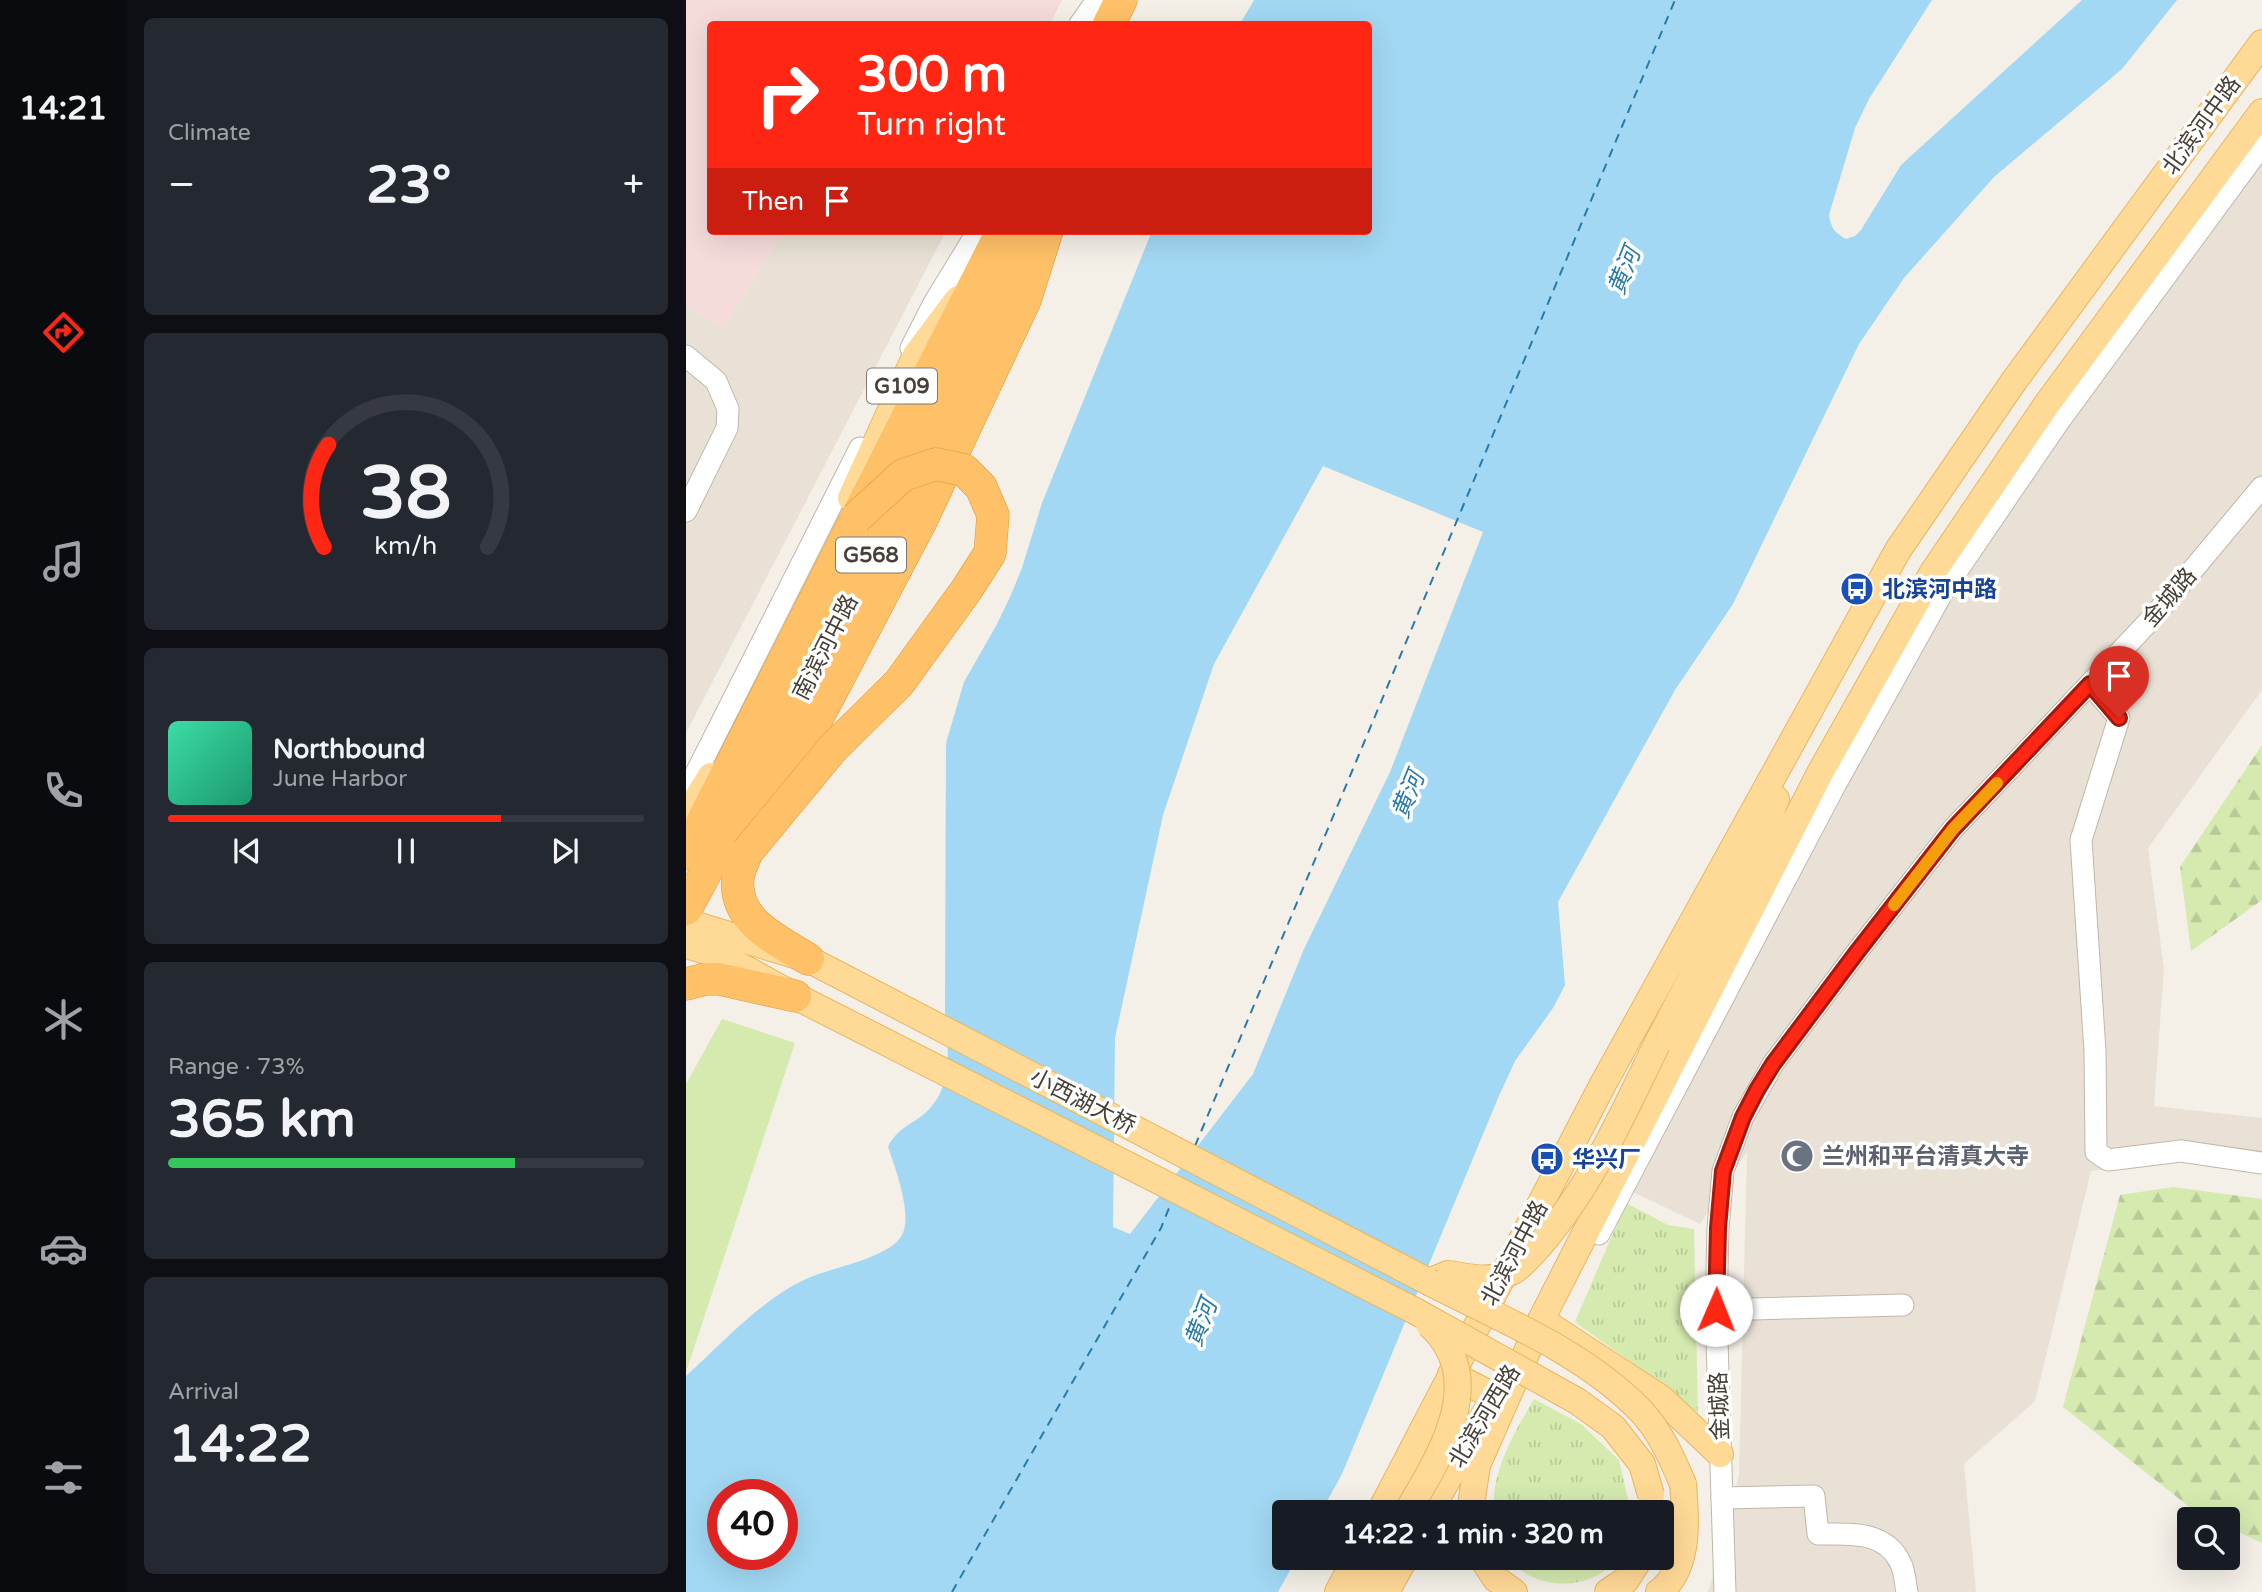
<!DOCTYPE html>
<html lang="en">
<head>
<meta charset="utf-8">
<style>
	:root { --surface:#171b24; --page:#242831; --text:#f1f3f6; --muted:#9ea1a6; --line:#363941; --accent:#ff2614 }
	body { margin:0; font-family:"Varela Round","Noto Sans SC",sans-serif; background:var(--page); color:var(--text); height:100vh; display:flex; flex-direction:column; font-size:26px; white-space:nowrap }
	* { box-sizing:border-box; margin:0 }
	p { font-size:23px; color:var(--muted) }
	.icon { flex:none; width:38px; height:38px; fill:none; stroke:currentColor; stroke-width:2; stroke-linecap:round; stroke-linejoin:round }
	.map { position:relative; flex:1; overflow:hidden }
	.drawer { display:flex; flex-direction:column; gap:18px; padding:18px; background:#0d0f14; width:560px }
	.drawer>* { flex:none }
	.top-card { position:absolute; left:21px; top:21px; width:665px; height:214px; border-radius:7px; box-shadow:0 7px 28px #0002; background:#ff2614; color:#fff; overflow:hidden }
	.controls { position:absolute; left:1491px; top:1507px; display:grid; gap:14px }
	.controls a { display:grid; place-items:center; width:63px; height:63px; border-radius:7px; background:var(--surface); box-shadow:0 7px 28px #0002; font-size:35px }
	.speed { position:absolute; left:21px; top:1479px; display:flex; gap:14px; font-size:35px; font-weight:700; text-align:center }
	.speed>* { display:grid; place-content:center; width:91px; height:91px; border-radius:50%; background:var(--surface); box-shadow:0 7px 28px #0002; line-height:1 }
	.speed .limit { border:10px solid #d22; background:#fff; color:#111 }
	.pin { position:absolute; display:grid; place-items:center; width:60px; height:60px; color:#fff; margin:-72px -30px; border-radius:50% 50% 50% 0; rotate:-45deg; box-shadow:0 0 7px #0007 }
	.pin .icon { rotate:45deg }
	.me { position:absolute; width:77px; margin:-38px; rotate:1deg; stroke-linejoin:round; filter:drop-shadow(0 0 5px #0008) }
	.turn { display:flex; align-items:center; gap:24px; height:147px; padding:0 35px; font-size:32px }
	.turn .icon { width:91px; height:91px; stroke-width:2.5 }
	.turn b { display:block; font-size:49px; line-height:60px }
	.then { display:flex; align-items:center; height:66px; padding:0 35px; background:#0003; gap:14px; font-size:26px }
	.big { font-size:52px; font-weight:700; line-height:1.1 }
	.drawer .tile { flex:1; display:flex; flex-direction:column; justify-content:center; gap:10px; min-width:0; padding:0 24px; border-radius:10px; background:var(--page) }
	.drawer .dial { align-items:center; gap:0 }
	.dial svg { height:182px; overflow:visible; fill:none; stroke:var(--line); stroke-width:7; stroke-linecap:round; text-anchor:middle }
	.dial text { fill:var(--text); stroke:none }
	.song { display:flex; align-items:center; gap:21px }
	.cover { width:84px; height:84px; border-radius:10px; background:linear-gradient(135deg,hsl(160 70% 55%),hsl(160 70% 35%)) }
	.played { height:7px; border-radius:4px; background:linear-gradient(90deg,var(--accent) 70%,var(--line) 70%) }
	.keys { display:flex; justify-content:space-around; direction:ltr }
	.heat { display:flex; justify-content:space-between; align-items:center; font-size:38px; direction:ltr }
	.charge { height:10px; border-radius:5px; background:linear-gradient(90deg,#34c759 73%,var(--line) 0) }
	.trip { position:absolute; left:586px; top:1500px; width:402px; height:70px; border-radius:7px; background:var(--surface); box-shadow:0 7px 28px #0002; font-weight:700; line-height:70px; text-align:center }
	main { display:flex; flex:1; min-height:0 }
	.tabs { display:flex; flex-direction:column; width:126px; justify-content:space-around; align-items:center; background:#090b0e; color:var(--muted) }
	.tabs .icon { width:49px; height:49px }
	.tabs .current { color:var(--accent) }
	.tabs b { font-size:32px; color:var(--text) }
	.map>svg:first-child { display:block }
	.residential { fill:#e9e1d5 }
	.medical { fill:#f5dcdb }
	.grass { fill:url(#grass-tufts) }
	.forest { fill:url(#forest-firs) }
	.park { fill:#d4eaaf }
	.water { fill:#a2d8f3; fill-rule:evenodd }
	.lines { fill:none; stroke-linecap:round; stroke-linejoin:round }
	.ferry { stroke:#287ba8; stroke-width:2; stroke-dasharray:9 7; stroke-linecap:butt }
	.minor-casing { stroke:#c0b7aa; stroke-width:23 }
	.major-casing { stroke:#e8b661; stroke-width:28 }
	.highway-casing { stroke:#e39532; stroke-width:33 }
	.minor { stroke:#fff; stroke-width:21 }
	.major { stroke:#ffd996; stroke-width:26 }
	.highway { stroke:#ffc168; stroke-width:32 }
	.major-bridge-casing { stroke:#e8b661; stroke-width:28; stroke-linecap:butt }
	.highway-bridge-casing { stroke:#e39532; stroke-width:33; stroke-linecap:butt }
	.major-bridge { stroke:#ffd996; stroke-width:26 }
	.highway-bridge { stroke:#ffc168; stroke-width:32 }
	.route-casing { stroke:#a6190d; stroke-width:18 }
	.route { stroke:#ff2614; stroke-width:12 }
	.slow { stroke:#f59e0b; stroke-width:12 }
	.labels { text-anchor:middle; stroke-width:7; stroke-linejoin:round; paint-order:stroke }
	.shield { fill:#fff; stroke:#7f7972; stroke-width:2 }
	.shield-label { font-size:21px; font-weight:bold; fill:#484036 }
	.street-label { font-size:23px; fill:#484036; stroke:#fff }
	.transit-label { font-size:23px; font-weight:bold; fill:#164399; stroke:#fff; text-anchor:start }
	.worship-label { font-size:23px; font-weight:bold; fill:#5b616d; stroke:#fff; text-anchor:start }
	.water-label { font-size:24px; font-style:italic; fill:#287ba8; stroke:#fff }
</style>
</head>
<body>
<main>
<nav class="tabs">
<b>14:21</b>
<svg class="icon current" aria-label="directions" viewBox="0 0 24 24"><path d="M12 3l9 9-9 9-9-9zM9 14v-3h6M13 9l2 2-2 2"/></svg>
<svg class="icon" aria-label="music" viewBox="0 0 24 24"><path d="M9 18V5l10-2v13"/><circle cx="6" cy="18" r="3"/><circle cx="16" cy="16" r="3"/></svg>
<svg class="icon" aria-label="phone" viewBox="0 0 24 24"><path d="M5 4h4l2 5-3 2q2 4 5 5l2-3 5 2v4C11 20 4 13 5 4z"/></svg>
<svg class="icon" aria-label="climate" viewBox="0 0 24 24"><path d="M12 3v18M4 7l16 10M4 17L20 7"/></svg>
<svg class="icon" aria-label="car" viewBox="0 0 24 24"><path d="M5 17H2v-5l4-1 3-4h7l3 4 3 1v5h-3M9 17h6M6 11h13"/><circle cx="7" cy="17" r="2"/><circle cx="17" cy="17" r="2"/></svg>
<svg class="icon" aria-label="filters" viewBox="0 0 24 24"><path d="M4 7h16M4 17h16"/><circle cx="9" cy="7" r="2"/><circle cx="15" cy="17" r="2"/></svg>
</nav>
<section class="drawer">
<div class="tile"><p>Climate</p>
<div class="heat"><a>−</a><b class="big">23°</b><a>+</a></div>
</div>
<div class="tile dial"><svg viewBox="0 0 100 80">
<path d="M14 69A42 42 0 1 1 86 69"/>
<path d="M14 69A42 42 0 0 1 16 24" stroke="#ff2614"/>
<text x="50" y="56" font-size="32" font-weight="700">38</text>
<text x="50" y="72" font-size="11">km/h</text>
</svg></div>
<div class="tile">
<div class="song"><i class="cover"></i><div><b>Northbound</b><p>June Harbor</p></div></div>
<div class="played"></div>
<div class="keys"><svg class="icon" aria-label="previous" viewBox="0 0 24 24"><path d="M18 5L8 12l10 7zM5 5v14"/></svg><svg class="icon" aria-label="pause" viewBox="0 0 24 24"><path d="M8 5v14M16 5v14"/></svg><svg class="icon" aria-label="next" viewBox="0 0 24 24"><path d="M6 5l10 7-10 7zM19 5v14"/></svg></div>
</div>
<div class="tile"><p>Range · 73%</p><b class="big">365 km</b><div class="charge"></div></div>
<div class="tile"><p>Arrival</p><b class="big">14:22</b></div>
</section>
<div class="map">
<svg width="1576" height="1592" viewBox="0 0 1576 1592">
	<defs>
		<pattern id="grass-tufts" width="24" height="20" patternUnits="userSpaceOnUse" patternTransform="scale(1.75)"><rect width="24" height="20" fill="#d4eaaf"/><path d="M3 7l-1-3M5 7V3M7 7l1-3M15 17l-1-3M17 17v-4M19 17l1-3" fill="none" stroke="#b8ca97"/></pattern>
		<pattern id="forest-firs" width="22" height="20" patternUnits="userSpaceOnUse" patternTransform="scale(1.75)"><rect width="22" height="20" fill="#d4eaaf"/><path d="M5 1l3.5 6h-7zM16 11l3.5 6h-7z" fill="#b8ca97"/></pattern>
	</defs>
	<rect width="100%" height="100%" fill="#f4f0e8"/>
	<g class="residential">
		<polygon points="1576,146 1576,690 1462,848 1478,969 1468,1106 1576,1118 1576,1165 1526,1156 1405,1171 1349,1401 1278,1464 1290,1592 1021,1592 1024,1587 1053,1475 1061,1152 1014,1224 936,1187 1173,736 1447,319"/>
		<polygon points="97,231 260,231 0,733 0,306 38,327"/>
	</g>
	<polygon class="medical" points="0,0 376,0 364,24 24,24 24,231 97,231 38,327 0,306"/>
	<g class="grass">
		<polygon points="940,1203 982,1225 1008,1229 1012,1413 960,1373 889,1322"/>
		<path d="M 848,1399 L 895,1424 L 933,1460 L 945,1512 L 808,1512 C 805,1471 828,1433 848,1399 Z"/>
		<path d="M 823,1558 L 931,1558 C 907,1592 847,1592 823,1558 Z"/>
	</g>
	<g class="forest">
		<polygon points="1576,745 1576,900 1505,951 1494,867"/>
		<polygon points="1487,1187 1576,1199 1576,1543 1542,1527 1542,1519 1526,1519 1506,1509 1377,1407 1434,1195"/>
	</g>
	<polygon class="park" points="36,1019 109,1043 0,1372 0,1084"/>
	<path class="water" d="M 568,0 L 1246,0 L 1183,99 L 1169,128 L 1143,215 C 1145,228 1149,233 1160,239 L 1169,236 L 1175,230 L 1215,165 L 1396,0 L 1491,0 L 1436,69 L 1308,177 L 1218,278 L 1173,344 L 1047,604 L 989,690 L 872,902 L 879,985 L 867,1008 L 829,1061 L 812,1098 L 656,1474 L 635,1512 L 598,1512 L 598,1558 L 611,1558 L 592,1592 L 0,1592 L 0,1376 C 36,1343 76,1299 120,1279 C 144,1268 204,1258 216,1235 C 227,1215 209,1167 202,1147 C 211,1126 232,1123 245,1107 C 267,1083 262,1041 259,1012 L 260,743 L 278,682 L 311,624 L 324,597 L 336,568 L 356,503 L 466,231 L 682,231 L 682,24 L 554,24 ZM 637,466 L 797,532 L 704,772 L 618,949 L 567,1074 L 444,1234 L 427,1227 L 429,1038 L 477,815 L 528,664 ZM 37,1494 L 96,1494 L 96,1554 L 37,1554 Z"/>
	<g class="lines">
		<g class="ferry">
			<polyline points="509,1146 989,0"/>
			<polyline points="266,1592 475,1228 485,1203"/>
		</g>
		<defs>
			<g id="minor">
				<polyline points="394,24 411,0"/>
				<polyline points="225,348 248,303 292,231"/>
				<polyline points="0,356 30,381 42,409 41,428 0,511"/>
				<polyline points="1404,684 1433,718 1395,840 1409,1051 1410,1152 1422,1160 1495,1151 1576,1163"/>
				<polyline points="0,793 174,448"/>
				<polyline points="913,1234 1147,789 1258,590 1371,424 1576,145"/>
				<polyline points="1030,1310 1217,1305"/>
				<path d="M 1036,1498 L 1128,1496 L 1132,1534 C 1164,1534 1200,1530 1215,1564 C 1219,1572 1219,1583 1221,1592"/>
				<polyline points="1039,1592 1030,1310 1032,1228 1037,1171 1057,1117 1087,1064 1171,952 1267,829 1469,615 1576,487"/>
			</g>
			<g id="major">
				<polyline points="165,498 230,355 272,299"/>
				<polyline points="0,816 25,776"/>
				<polyline points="0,922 122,959 743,1282 762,1274"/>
				<polyline points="0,945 34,955 109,996 729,1311"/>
				<polyline points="971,1044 1069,855 1090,799"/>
				<polyline points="855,1320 976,1399 1034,1454"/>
				<polyline points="765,1374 809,1397"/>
				<polyline points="694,1512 917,1084 1212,550 1328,381 1576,43"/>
				<polyline points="743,1512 800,1412"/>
				<polyline points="784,1512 791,1465 855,1320 1134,773 1247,572 1361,404 1576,112"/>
				<polyline points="796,1558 810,1579 828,1592"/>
				<polyline points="652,1592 670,1558"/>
				<polyline points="673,1592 694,1558"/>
				<polyline points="700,1592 719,1558"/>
				<polyline points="922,1592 940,1580 954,1558"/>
				<path d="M 973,1592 C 1004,1569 1000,1518 997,1484"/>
			</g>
			<g id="highway">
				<polyline points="423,24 435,0"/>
				<polyline points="0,854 316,231"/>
				<polyline points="0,909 142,645 274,371 343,238"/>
				<path d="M 122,959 C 91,940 47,921 52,878 C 53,869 58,860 61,852 L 235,521 L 339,300 L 361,231"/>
				<polyline points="0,984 20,979 33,979 109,996"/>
			</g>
		</defs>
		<use href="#minor" class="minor-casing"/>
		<use href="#major" class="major-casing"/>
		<use href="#highway" class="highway-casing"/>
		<use href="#minor" class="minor"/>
		<use href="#major" class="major"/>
		<use href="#highway" class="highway"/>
		<defs>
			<g id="major-bridge">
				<path d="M 764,1274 C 786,1278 806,1283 827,1271 C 837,1265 847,1253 854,1245 C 905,1186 937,1114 971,1044"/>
				<path d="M 743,1282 C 815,1319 896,1351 954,1410 C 974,1431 986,1458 997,1484"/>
				<polyline points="729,1311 891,1401 927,1427 956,1464 965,1495"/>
				<path d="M 721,1512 C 754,1456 804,1379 743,1324"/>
			</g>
			<polyline id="highway-bridge" points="61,852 147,748 213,683 281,589 304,553 307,515 295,487 278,470 250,464 217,475 170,518"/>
		</defs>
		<use href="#major-bridge" class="major-bridge-casing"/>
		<use href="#highway-bridge" class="highway-bridge-casing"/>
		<use href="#major-bridge" class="major-bridge"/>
		<use href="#highway-bridge" class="highway-bridge"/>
	</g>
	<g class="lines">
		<defs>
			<polyline id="route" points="1030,1310 1032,1228 1037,1171 1057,1117 1071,1090 1087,1064 1171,952 1267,829 1404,684 1433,718"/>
		</defs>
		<use href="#route" class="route-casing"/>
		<use href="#route" class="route"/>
		<polyline class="slow" points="1208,905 1267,829 1311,783"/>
	</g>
	<defs>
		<symbol id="bus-disc" viewBox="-11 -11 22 22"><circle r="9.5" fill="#1a4fb4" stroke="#fff"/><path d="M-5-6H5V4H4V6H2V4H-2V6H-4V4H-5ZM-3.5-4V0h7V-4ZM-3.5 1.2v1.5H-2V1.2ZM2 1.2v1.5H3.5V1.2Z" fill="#fff"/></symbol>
		<symbol id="mosque-disc" viewBox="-11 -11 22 22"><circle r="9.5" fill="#6b7280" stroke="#fff"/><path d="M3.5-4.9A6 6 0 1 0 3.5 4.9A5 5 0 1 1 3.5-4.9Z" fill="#fff"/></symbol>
	</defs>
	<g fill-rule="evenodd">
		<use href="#bus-disc" x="1152" y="570" width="38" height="38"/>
		<use href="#mosque-disc" x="1092" y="1137" width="38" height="38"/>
		<use href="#bus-disc" x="842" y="1140" width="38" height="38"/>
	</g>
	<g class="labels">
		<g class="shield">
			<rect x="181" y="368.5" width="70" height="35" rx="5"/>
			<rect x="150" y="537.5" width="70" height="35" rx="5"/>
		</g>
		<g class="shield-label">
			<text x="216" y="393">G109</text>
			<text x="185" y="562">G568</text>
		</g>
		<g class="street-label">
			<text transform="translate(1515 125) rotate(-54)" y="8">北滨河中路</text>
			<text transform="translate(1483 597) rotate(-49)" y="8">金城路</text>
			<text transform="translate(139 647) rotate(-63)" y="8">南滨河中路</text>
			<text transform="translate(397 1101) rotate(27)" y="8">小西湖大桥</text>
			<text transform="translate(828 1253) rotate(-62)" y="8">北滨河中路</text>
			<text transform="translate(1033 1406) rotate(-92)" y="8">金城路</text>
			<text transform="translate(798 1416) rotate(-59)" y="8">北滨河西路</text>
		</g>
		<g class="transit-label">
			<text x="1196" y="597">北滨河中路</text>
			<text x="886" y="1167">华兴厂</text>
		</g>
		<g class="worship-label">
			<text x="1136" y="1164">兰州和平台清真大寺</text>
		</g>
		<g class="water-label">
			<text transform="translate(938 271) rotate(-68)" y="8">黄河</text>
			<text transform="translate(722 795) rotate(-68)" y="8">黄河</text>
			<text transform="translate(515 1323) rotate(-69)" y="8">黄河</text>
		</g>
	</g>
</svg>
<div class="controls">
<a><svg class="icon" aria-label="search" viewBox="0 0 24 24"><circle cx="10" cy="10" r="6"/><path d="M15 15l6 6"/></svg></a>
</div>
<div class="speed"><div class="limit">40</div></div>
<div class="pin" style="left:1433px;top:718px;background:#d93025"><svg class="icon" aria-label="arrive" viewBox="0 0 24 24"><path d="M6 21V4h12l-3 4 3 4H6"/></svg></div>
<svg class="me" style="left:1030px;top:1310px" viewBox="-20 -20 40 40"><circle r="19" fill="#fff"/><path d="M0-13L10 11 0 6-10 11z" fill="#ff2614"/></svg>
<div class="trip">14:22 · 1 min · 320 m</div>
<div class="top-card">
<div class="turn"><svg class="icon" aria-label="right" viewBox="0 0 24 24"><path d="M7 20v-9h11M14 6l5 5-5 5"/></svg><div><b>300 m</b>Turn right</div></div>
<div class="then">Then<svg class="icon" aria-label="arrive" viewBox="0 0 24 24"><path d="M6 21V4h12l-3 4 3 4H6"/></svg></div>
</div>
</div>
</main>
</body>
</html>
